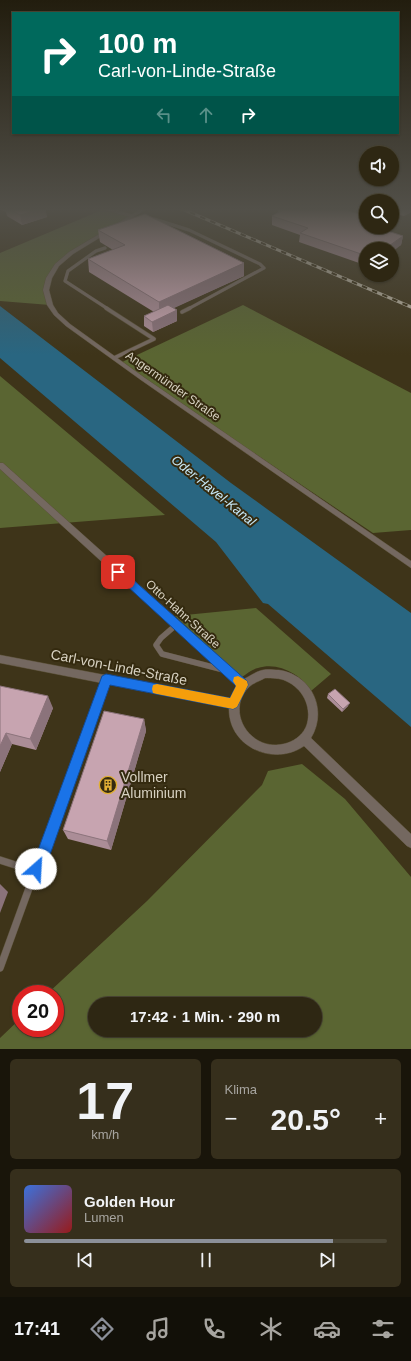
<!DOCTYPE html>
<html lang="de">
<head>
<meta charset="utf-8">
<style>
	:root { --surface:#2e2713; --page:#362f1c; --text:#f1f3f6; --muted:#a7a5a0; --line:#494433; --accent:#8c9099 }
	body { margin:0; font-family:Arial,sans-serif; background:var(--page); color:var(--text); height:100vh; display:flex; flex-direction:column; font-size:15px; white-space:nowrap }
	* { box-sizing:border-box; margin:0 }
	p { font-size:13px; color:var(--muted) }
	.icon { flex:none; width:22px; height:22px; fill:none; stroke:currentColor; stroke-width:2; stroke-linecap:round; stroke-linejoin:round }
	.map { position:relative; height:1049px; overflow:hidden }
	.details { display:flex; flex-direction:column; gap:10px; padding:10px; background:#19150a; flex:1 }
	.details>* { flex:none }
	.banner { position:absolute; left:12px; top:12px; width:387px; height:122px; border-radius:0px; box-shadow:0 1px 3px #0004,0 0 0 1px var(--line); background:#00695c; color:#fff; overflow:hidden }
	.fabs { position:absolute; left:359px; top:146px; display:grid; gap:8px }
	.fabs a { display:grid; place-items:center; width:40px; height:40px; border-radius:50%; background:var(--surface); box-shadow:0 1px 3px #0004,0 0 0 1px var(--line); font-size:20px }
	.speed { position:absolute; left:12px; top:985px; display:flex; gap:8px; font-size:20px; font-weight:700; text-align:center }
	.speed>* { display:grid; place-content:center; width:52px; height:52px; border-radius:50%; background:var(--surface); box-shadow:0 1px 3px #0004,0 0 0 1px var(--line); line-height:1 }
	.speed .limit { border:6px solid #d22; background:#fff; color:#111 }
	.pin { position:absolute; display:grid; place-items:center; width:34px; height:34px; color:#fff; margin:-17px; border-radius:8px; box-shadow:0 2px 6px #0006 }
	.me { position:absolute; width:44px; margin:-22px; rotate:26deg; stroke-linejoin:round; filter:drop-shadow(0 0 3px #0008) }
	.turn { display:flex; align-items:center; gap:14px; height:84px; padding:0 20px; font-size:18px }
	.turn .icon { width:52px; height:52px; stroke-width:2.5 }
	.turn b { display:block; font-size:28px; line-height:34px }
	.lanes { display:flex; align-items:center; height:38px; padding:0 20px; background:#0003; justify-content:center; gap:20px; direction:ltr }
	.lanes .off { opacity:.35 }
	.big { font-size:30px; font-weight:600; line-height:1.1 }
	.details .card { flex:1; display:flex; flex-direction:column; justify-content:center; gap:6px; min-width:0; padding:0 14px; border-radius:6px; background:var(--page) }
	.details .dial { align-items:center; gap:0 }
	.dial b { font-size:52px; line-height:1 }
	.song { display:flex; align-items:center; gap:12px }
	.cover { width:48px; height:48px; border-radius:6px; background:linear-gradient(135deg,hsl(220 70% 55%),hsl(0 70% 35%)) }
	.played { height:4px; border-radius:2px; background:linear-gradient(90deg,var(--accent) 85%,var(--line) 85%) }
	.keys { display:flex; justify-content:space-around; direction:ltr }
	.heat { display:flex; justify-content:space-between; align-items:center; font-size:22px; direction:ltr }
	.details .tiles { flex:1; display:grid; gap:10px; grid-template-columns:1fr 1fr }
	.card:last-child { grid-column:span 2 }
	.trip { position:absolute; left:88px; top:997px; width:234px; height:40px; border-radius:20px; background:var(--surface); box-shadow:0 1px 3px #0004,0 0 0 1px var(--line); font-weight:600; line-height:40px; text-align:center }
	.tabs { display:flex; height:64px; justify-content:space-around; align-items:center; background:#121008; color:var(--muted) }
	.tabs .icon { width:28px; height:28px }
	.tabs .current { color:var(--accent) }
	.tabs b { font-size:18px; color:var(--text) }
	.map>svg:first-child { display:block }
	.forest { fill:#5a6532; fill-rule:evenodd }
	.water { fill:#296681 }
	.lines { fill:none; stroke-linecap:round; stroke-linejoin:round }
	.service-far3-casing { stroke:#5a5037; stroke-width:3.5 }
	.service-far2-casing { stroke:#5a5037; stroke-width:4.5 }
	.service-far1-casing { stroke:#5a5037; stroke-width:6 }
	.service-casing { stroke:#5a5037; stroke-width:8 }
	.minor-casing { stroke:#5a5037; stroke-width:1 }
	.service-far3 { stroke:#746860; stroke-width:3 }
	.service-far2 { stroke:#746860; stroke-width:3.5 }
	.service-far1 { stroke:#746860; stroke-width:5.5 }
	.service { stroke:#746860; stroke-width:7 }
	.minor { fill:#746860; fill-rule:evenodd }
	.rail-casing { stroke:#bcb5a3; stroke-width:3 }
	.rail { stroke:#342a0f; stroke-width:2; stroke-dasharray:5.5; stroke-linecap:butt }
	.wall { fill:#ab8d97 }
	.shaded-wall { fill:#8b737b }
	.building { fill:#c7a4b0; stroke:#8b737b }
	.route { fill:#1a73e8; stroke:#114b97 }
	.slow { fill:#f59e0b }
	.labels { text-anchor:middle; stroke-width:4; stroke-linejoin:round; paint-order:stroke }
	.street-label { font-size:12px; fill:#d7d1c1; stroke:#342a0f }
	.water-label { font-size:13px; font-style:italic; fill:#c8eafa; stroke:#342a0f }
	.near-street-label { font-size:14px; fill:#d7d1c1; stroke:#342a0f }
	.near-poi-label { font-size:14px; fill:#d7d1c1; stroke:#342a0f; text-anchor:start }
</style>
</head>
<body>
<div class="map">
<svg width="411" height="1049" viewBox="0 0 411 1049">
	<rect width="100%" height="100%" fill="#3e3419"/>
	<g class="forest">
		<path d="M 102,210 L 122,215 L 134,214 C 110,229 61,252 49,278 C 45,286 47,297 50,305 L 0,301 L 0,253 Z"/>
		<polygon points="243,305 411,393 411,530 373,533 120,363"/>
		<polygon points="0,376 165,515 0,528"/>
		<path d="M 256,608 L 331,674 L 311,691 C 302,675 278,661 258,668 C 252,669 247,674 242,677 L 175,616 Z"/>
		<path d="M 302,764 L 345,799 L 411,877 L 411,1049 L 0,1049 L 0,1038 L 21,1018 L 21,1028 L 55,1028 L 55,994 L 47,994 L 147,901 L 262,785 L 268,771 ZM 95,1004 L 315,1004 L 315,1030 L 95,1030 Z"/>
	</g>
	<polygon class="water" points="0,306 231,483 411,613 411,727 268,604 263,603 216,542 0,358"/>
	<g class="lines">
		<defs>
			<g id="service-far3">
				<polyline points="103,208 132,216"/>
				<polyline points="154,219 189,230 260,264 264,268 188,309"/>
				<polyline points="105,248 96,251 68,271 65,281 108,309"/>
			</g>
			<g id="service-far2">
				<polyline points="106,308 154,339 114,358"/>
				<polyline points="182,312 190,308"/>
			</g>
			<g id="service-far1">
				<polyline points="176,625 161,638 156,645 162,654 224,670"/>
				<polyline points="64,796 106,679"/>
			</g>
			<g id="service">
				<polyline points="0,860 31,870 39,866 64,795"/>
				<polyline points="0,968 36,869"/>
			</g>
			<g id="minor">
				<polygon points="143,208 148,208 73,254 59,266 52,278 49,290 53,305 58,313 70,324 145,378 411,561 411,568 141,380 66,326 54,315 47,305 43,290 46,278 55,264 69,252"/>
				<path d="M 0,463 L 3,463 L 244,679 C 250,676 257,671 263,670 C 268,669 274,670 279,670 C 312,675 328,710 311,738 L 411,834 L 411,848 L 407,846 L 304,746 C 274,767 228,747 229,708 L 0,663 L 0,655 L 231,699 L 233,692 L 238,686 L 0,469 ZM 265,678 C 272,678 280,678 286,681 C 302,688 312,706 307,724 C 301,743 276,750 259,741 C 239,730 232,704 249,687 C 253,683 260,681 265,678 Z"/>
			</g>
		</defs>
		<use href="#service-far3" class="service-far3-casing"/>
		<use href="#service-far2" class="service-far2-casing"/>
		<use href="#service-far1" class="service-far1-casing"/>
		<use href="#service" class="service-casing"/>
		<use href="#minor" class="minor-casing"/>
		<use href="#service-far3" class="service-far3"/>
		<use href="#service-far2" class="service-far2"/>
		<use href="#service-far1" class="service-far1"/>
		<use href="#service" class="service"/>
		<use href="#minor" class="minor"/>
		<defs>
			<polyline id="rail" points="180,208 411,307"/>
		</defs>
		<use href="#rail" class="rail-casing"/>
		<use href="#rail" class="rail"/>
	</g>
	<g class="wall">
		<polygon points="0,208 45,208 47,217 22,225 7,216 6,212 0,209"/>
		<polygon points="392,208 411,208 411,212 404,216 392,213"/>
		<polygon points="278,209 383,227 382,230 403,236 401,245 392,249 366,249 366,262 362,264 299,242 300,235 272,225 272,216 278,213"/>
		<polygon points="98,230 244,276 173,308 177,321 153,332 144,326 144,316 154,312 89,272 88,259 113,250 100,242"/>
		<polygon points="0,686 53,708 36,750 12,744 0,772"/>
		<polygon points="328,694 348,706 342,712 327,698"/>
		<polygon points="144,719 146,731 111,850 68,839 63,830"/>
	</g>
	<g class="shaded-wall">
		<polygon points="44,208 45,208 47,217 22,225 20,215"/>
		<polygon points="406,208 411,208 411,212 404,216"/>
		<polygon points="376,227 383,227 382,231 373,237"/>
		<polygon points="403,236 401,245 392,252 392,249 386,249"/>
		<polygon points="366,253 366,262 362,264 364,255"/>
		<polygon points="244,263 244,276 159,315 159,302"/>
		<polygon points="177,310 177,321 153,332 152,322"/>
		<polygon points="48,696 53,708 36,750 30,739"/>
		<polygon points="350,703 348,706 342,712 343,709"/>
		<polygon points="144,719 146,731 111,850 107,841"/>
		<polygon points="6,733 12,744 0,772 0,746"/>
		<polygon points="0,884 8,892 0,913"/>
	</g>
	<g class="building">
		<polygon points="7,208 44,208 20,215"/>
		<polygon points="280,208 339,208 366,216 366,227 376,227 375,227 403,236 386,248 378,246 373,249 366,249 366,253 364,255 300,233 308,228 272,216 283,210 278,209"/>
		<polygon points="145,214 244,263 159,302 88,259 125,245 98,230"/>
		<polygon points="168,305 177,310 152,322 144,316"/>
		<polygon points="0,686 48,696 30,739 6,733 0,746"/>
		<polygon points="335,689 350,703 343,709 328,694"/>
		<polygon points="104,711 144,719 107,841 63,830"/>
	</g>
	<linearGradient id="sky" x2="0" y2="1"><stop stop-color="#221d0e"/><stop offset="0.59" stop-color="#525049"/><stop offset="1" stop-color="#525049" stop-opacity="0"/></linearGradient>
	<rect width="411" height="355" fill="url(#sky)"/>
	<polygon class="route" points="118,568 121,569 247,681 248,685 237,707 233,709 110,685 46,866 44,871 36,876 31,874 29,869 34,861 102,676 106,674 230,698 236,686 114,574 113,572 114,569"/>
	<polygon class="slow" points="238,676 247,681 248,685 237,707 233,709 157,694 153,693 152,689 153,685 157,684 230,698 236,686 233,681 234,677"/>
	<defs>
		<symbol id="building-ring" viewBox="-11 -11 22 22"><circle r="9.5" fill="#342a0f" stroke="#e1af34" stroke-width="1.5"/><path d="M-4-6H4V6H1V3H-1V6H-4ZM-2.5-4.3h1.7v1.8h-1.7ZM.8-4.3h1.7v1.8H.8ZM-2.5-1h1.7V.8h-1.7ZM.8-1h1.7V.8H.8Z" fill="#e1af34"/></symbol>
	</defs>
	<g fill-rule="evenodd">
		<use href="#building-ring" x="98" y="775" width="20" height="20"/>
	</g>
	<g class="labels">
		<g class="street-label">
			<text transform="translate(173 386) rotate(35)" y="4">Angermünder Straße</text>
			<text transform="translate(183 614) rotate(42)" y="4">Otto-Hahn-Straße</text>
		</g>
		<g class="water-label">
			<text transform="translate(214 490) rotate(39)" y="5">Oder-Havel-Kanal</text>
		</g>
		<g class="near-street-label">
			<text transform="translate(119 667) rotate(11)" y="5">Carl-von-Linde-Straße</text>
		</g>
		<g class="near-poi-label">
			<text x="121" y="782">Vollmer<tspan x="121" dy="16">Aluminium</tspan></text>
		</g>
	</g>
</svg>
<div class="fabs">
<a><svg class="icon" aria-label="sound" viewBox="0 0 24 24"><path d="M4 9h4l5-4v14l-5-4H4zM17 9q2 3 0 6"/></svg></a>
<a><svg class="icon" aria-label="search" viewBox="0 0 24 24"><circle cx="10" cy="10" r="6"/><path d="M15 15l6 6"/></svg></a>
<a><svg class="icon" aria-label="layers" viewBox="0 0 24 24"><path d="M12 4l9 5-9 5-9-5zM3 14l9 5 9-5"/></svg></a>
</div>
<div class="speed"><div class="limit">20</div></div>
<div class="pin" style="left:118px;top:572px;background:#d93025"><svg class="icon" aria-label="arrive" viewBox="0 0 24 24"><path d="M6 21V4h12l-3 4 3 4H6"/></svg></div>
<svg class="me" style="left:36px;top:869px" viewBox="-20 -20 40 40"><circle r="19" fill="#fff"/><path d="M0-13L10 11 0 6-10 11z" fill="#1a73e8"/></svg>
<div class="trip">17:42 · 1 Min. · 290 m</div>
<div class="banner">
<div class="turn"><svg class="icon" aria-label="right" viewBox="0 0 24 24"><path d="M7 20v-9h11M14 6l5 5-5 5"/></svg><div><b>100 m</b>Carl-von-Linde-Straße</div></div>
<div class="lanes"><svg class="icon off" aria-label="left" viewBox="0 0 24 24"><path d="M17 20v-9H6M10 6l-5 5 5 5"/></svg><svg class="icon off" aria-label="ahead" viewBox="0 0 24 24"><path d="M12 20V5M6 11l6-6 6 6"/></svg><svg class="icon" aria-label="right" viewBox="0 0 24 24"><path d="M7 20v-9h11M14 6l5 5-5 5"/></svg></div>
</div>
</div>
<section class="details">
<div class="tiles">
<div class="card dial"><b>17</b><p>km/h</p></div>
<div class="card"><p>Klima</p>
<div class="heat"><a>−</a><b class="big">20.5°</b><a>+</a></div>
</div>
<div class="card">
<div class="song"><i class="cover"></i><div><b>Golden Hour</b><p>Lumen</p></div></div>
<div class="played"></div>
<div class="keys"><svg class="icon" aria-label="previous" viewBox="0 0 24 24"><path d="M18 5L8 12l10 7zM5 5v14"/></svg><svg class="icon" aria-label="pause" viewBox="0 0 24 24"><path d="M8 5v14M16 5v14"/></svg><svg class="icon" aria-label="next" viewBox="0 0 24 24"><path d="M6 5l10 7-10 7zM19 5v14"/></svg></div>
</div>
</div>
</section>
<nav class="tabs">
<b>17:41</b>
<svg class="icon current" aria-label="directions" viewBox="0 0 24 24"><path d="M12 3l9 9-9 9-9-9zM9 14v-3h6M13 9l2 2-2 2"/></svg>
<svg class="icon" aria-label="music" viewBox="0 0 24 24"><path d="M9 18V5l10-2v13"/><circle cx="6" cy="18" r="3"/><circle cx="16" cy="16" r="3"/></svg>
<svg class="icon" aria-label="phone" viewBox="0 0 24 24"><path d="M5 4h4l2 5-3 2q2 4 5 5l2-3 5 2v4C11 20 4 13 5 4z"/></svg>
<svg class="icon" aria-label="climate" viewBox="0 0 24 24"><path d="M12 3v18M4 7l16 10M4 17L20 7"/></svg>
<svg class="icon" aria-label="car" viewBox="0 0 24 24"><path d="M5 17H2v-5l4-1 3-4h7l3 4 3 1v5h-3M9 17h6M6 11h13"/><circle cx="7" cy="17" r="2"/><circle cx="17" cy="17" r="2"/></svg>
<svg class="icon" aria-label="filters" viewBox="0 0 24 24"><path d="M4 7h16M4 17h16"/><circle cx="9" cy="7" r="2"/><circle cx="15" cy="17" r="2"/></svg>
</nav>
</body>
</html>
